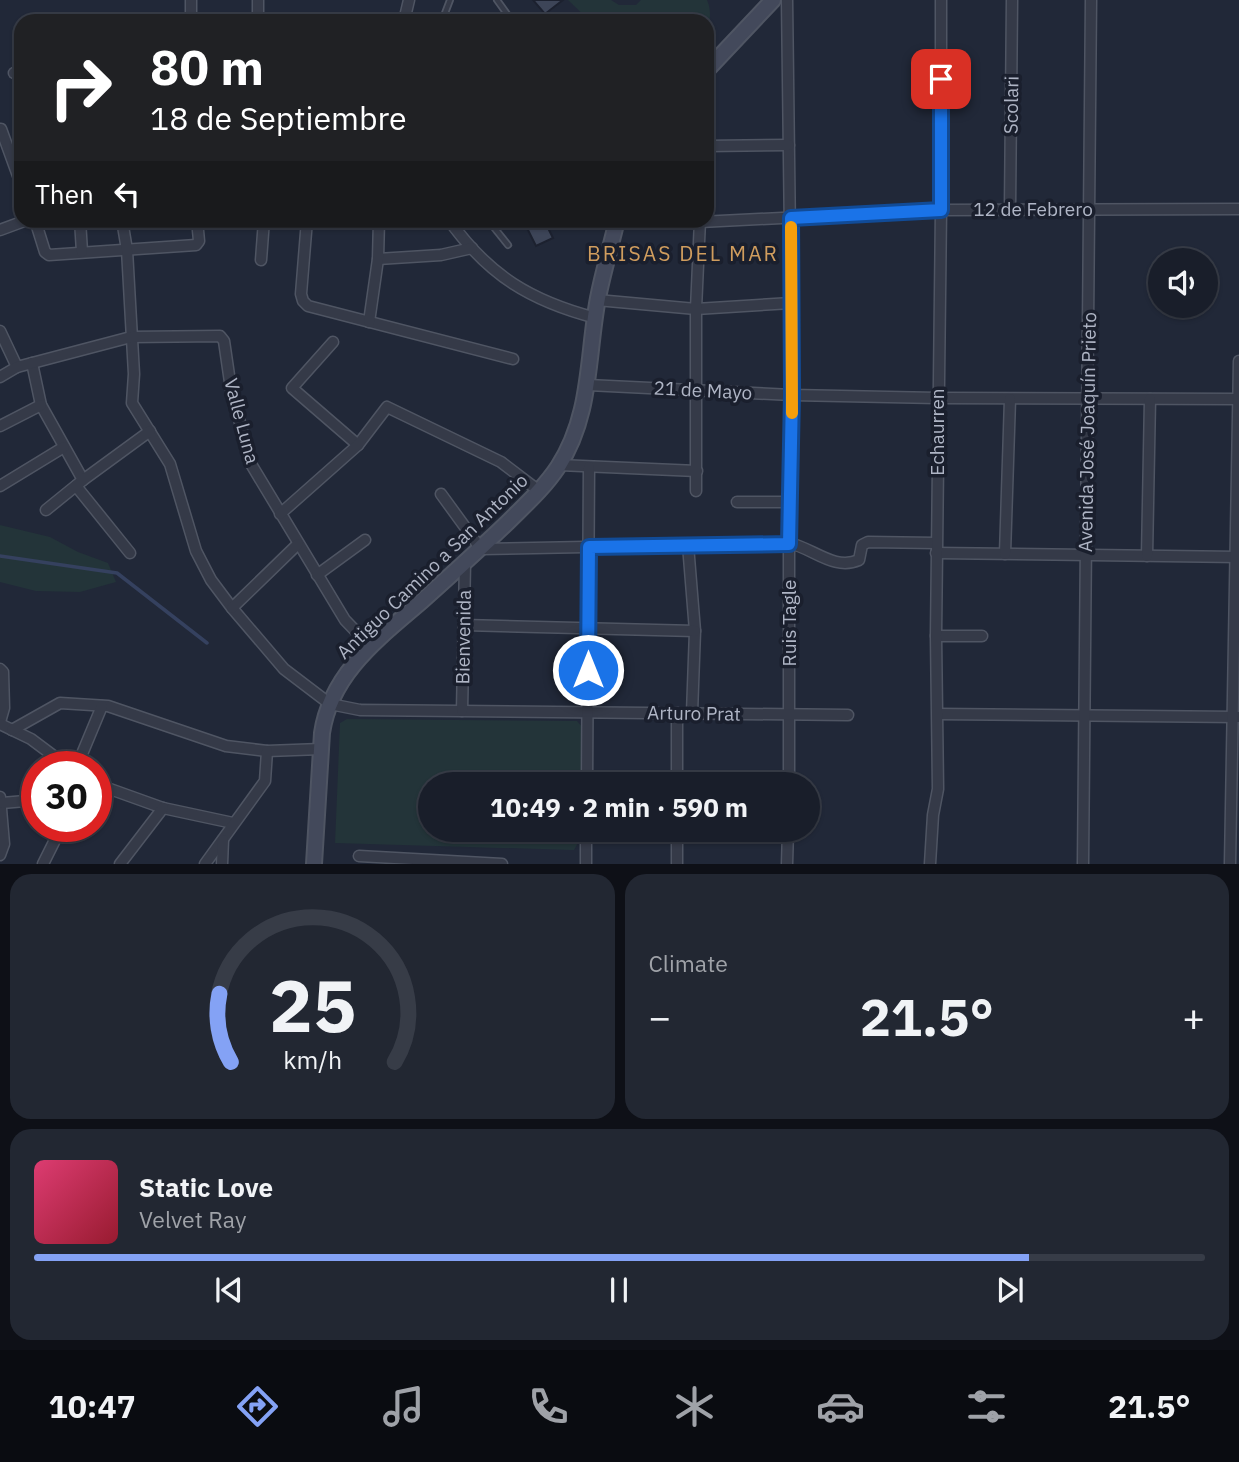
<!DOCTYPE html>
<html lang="en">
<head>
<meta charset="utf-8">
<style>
	:root { --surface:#191e2a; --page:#222732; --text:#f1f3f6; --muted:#9fa2a8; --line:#373c47; --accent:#84a2f5 }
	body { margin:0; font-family:"IBM Plex Sans",sans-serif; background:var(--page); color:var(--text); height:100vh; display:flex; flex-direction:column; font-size:26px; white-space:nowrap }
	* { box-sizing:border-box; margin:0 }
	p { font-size:23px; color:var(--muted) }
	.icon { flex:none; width:38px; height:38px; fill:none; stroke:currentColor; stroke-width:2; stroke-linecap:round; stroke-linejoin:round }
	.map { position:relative; height:864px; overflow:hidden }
	.sheet { display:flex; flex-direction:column; gap:10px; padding:10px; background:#0e1017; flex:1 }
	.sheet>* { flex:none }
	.banner { position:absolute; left:14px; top:14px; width:700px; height:214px; border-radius:21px; box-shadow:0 2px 5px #0004,0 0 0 2px var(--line); background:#202124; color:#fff; overflow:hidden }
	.fabs { position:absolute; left:1148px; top:248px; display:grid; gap:14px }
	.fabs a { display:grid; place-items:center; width:70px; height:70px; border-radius:50%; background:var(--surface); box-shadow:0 2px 5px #0004,0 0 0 2px var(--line); font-size:35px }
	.speed { position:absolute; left:21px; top:751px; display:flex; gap:14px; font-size:35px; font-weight:700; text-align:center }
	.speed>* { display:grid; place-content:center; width:91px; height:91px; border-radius:50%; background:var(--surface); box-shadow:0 2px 5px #0004,0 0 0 2px var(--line); line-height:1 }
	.speed .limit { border:10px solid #d22; background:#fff; color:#111 }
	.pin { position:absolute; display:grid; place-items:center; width:60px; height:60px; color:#fff; margin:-30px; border-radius:14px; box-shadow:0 4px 10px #0006 }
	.me { position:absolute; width:77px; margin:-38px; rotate:0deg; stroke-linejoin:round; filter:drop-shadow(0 0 5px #0008) }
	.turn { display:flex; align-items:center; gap:24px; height:147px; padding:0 21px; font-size:32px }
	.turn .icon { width:91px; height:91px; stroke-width:2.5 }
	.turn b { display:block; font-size:49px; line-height:60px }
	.then { display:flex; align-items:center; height:66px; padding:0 21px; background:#0003; gap:14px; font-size:26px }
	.big { font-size:52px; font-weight:700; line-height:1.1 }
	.sheet .tile { flex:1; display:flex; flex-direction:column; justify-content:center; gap:10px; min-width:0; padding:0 24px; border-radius:21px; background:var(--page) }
	.sheet .dial { align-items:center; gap:0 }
	.dial svg { height:182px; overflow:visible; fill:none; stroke:var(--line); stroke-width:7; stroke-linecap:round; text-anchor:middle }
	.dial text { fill:var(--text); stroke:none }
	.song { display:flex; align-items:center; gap:21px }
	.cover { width:84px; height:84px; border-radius:10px; background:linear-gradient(135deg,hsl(340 70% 55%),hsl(350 70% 35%)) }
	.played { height:7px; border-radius:4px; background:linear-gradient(90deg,var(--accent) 85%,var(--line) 85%) }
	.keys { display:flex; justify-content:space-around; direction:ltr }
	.heat { display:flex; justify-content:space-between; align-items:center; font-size:38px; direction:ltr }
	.sheet .tiles { flex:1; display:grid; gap:10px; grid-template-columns:1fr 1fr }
	.tile:last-child { grid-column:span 2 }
	.trip { position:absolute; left:418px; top:772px; width:402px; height:70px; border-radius:35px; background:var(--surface); box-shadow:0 2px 5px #0004,0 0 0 2px var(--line); font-weight:700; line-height:70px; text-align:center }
	.tabs { display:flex; height:112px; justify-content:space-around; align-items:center; background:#0a0c11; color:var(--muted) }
	.tabs .icon { width:49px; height:49px }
	.tabs .current { color:var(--accent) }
	.tabs b { font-size:32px; color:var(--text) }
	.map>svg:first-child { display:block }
	.green { fill:#233439 }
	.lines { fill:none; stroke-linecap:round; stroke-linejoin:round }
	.stream { stroke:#35415f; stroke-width:3.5 }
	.building { fill:#3d4558; stroke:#1c212f; stroke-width:2 }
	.lane-casing { stroke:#4f5563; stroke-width:8 }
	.street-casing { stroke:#4f5563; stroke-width:13 }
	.secondary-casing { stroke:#4f5563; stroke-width:18 }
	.lane { stroke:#353a48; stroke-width:4.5 }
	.street { stroke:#353a48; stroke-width:10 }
	.secondary { stroke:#43495b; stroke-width:14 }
	.route-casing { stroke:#114b97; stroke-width:18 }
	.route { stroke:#1a73e8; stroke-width:12 }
	.slow { stroke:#f59e0b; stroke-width:12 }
	.labels { text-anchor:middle; stroke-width:7; stroke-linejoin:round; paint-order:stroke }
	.street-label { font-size:19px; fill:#afb5c5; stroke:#1a1f2d }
	.neighbourhood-label { font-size:21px; letter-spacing:2px; fill:#d09d5e; stroke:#1a1f2d }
</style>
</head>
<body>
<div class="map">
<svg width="1239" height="864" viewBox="0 0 1239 864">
	<rect width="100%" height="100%" fill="#212838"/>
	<g class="green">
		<path d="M 568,0 L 611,0 L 619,5 L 636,5 L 641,0 L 707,0 C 712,11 710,22 707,33 L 707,21 L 590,21 Z"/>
		<polygon points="0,525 50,537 78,552 108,563 116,582 80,592 36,591 0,582"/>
		<polygon points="347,719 577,721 583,728 581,784 430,784 430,830 580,830 579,841 574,850 335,843 340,723"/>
	</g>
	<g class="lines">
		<polyline class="stream" points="0,556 117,573 207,643"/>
	</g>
	<g class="building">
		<polygon points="533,0 563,0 545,14"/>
		<polygon points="523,220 544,220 553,238 536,246"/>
	</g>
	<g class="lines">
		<defs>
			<g id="lane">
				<polyline points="497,0 512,21"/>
				<polyline points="442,21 450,0"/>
				<polyline points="488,220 508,245"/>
			</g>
			<g id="street">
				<polyline points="191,0 191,21"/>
				<polyline points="787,0 792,395 789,543 789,784"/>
				<polyline points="258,21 258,0"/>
				<polyline points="404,21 409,0"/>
				<polyline points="14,73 21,73"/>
				<polyline points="1,129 21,184"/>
				<polyline points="707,146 789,145"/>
				<polyline points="1010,209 1012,0"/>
				<polyline points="35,220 45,252 49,255 196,245 199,241 197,220"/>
				<polyline points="80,220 82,252"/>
				<polyline points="122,220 127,250 134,374 132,403 170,464 196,551 211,580 232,608 284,669 330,704 360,710 848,715"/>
				<polyline points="307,220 301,294 303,301 308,306 513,359"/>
				<path d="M 449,220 C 489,276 531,301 596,318"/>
				<polyline points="617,222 700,222 941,210 1239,209"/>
				<polyline points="0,230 27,220"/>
				<polyline points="378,259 441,255 472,248"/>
				<polyline points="261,260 264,220"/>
				<polyline points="597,300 696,309 791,303"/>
				<polyline points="369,322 378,259 379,220"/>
				<polyline points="0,331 17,367"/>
				<polyline points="333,342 292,388 358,445"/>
				<polyline points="32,363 41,405 83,480"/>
				<polyline points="0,377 17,367 131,337 220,336 224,341 231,389 251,464 345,620 370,646"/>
				<polyline points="588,385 792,395 937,398 1239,399"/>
				<polyline points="0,426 41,405"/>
				<polyline points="559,465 697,471"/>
				<polyline points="0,486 64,447"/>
				<polyline points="76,486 130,553"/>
				<polyline points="696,491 696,309 700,220"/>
				<path d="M 441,494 L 481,549 L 789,543 C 813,548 834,571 859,560 L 862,545 L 868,542 L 936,543"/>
				<polyline points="737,502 790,502"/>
				<polyline points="46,510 83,480 150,431"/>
				<polyline points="280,514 358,445 387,407 501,462 539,491"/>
				<polyline points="688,545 695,631 692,713"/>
				<polyline points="936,553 1239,557"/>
				<polyline points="1005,554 1010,399"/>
				<polyline points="1147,556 1150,399"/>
				<polyline points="317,575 365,540"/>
				<polyline points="232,608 298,544"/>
				<polyline points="464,625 695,631"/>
				<polyline points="936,636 982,636"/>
				<polyline points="0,669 3,672 4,708 0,722"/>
				<polyline points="462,711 465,563"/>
				<polyline points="677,713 677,784"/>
				<polyline points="938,714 1238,717"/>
				<polyline points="0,724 31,739 67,766"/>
				<polyline points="12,730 60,703 108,706 226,746 267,751 321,749"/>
				<polyline points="77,766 102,706"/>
				<polyline points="96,784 163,808 233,823"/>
				<polyline points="587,784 589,467"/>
				<polyline points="0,797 4,844 0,855"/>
				<polyline points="2,803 37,800"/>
				<polyline points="677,830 677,864"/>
				<polyline points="359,856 502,864"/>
				<polyline points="43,864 62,826"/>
				<polyline points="120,864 163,808"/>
				<polyline points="205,864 265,781 267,751"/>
				<polyline points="222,864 223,840"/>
				<polyline points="586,864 586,830"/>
				<polyline points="787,864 788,830"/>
				<polyline points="930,864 933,815 938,789 936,636 941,210 941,0"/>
				<polyline points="1083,864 1091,0"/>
				<polyline points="1230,864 1239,361"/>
			</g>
			<g id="secondary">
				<polyline points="707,70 773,0"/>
				<path d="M 314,864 L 322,733 C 331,673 379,638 422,601 C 451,575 480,549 508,522 C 526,504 544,488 558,467 C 592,415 587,356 598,298 C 603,272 611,246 617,220"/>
			</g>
		</defs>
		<use href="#lane" class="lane-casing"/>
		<use href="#street" class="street-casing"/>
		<use href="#secondary" class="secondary-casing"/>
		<use href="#lane" class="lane"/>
		<use href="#street" class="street"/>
		<use href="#secondary" class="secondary"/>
	</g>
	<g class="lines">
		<defs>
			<polyline id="route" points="588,670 589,547 789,544 792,394 791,218 941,210 941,79"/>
		</defs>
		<use href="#route" class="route-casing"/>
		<use href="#route" class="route"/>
		<polyline class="slow" points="791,227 792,413"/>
	</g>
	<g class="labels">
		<g class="street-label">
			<text transform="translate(1011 105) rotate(-89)" y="7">Scolari</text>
			<text x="1033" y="216">12 de Febrero</text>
			<text transform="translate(703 390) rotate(3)" y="7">21 de Mayo</text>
			<text transform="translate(242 421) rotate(75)" y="7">Valle Luna</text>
			<text transform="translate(937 432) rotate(-90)" y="7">Echaurren</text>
			<text transform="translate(1087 432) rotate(-89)" y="7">Avenida José Joaquín Prieto</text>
			<text transform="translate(432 566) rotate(-44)" y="7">Antiguo Camino a San Antonio</text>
			<text transform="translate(789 623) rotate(-90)" y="7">Ruis Tagle</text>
			<text transform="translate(463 637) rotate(-89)" y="7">Bienvenida</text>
			<text transform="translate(694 713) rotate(1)" y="7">Arturo Prat</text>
		</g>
		<g class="neighbourhood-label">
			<text x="683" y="261">BRISAS DEL MAR</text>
		</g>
	</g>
</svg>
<div class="fabs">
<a><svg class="icon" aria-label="sound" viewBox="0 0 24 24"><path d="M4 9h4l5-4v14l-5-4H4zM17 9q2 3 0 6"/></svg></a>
</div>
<div class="speed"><div class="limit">30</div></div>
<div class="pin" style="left:941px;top:79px;background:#d93025"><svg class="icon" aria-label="arrive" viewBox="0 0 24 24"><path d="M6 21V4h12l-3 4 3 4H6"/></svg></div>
<svg class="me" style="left:588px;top:670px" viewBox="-20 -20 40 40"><circle r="17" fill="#1a73e8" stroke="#fff" stroke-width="3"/><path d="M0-11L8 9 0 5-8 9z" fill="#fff"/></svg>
<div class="trip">10:49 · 2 min · 590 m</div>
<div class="banner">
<div class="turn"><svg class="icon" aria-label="right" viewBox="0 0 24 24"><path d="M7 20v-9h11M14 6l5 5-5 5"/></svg><div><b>80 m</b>18 de Septiembre</div></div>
<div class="then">Then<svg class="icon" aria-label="left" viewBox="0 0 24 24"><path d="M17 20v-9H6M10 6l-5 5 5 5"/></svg></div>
</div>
</div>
<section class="sheet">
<div class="tiles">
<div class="tile dial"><svg viewBox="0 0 100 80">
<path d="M14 69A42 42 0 1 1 86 69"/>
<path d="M14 69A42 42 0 0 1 9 39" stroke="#84a2f5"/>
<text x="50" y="56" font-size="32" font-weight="700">25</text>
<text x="50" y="72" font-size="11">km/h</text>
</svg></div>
<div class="tile"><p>Climate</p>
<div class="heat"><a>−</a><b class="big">21.5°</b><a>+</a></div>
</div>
<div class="tile">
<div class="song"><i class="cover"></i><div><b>Static Love</b><p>Velvet Ray</p></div></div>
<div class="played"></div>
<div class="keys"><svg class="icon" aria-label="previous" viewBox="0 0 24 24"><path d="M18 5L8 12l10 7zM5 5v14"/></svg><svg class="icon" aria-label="pause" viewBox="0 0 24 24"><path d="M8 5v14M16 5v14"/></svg><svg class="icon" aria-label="next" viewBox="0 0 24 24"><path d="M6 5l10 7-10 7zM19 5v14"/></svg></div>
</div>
</div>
</section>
<nav class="tabs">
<b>10:47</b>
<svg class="icon current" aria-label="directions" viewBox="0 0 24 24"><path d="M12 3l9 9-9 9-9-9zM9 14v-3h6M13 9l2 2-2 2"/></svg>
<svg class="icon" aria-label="music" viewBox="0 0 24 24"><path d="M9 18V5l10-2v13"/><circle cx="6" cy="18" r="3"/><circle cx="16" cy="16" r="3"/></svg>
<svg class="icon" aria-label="phone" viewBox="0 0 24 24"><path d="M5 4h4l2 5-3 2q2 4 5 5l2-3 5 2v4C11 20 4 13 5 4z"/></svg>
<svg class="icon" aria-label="climate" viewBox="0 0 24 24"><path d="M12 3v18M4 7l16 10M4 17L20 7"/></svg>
<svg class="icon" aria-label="car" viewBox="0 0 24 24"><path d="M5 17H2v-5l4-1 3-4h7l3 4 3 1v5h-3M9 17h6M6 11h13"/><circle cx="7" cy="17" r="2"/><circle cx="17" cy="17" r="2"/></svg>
<svg class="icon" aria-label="filters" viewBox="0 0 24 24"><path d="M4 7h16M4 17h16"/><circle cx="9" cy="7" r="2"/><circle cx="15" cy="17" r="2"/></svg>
<b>21.5°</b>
</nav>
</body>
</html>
